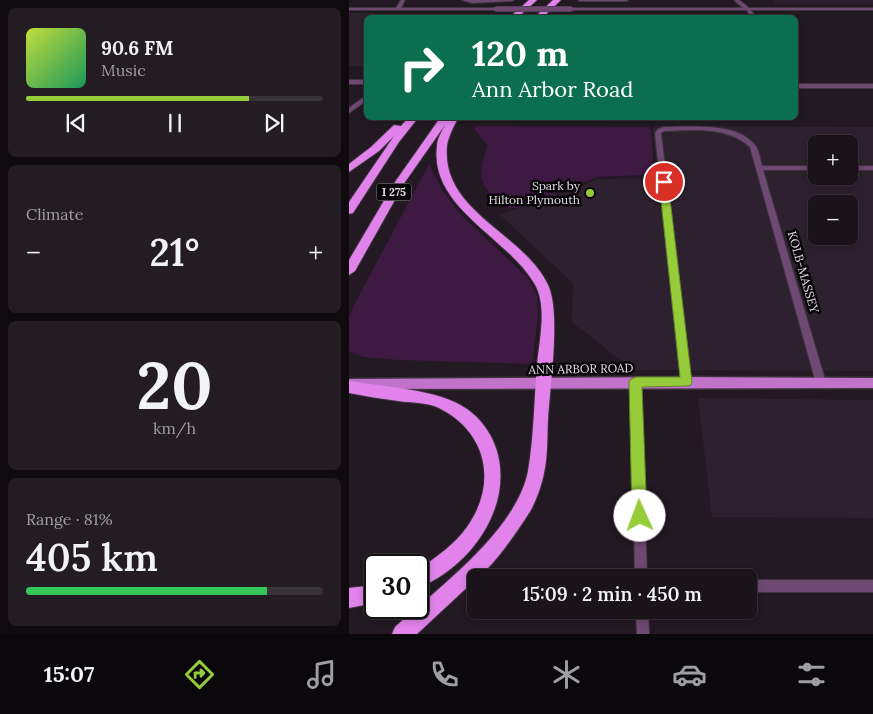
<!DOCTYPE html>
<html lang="en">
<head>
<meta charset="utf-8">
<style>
	:root { --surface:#1a131a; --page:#231c23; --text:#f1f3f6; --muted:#9f9ea2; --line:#383239; --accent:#96cc3a }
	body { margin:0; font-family:Lora,serif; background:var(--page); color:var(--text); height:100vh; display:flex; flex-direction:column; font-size:19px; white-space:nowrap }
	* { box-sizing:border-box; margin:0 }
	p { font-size:16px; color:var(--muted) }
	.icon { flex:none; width:28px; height:28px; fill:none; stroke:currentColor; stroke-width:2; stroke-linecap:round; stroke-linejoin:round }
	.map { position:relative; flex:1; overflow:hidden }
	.sheet { display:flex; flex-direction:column; gap:8px; padding:8px; background:#0e0a0e; width:349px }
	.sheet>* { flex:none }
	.guide { position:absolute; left:15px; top:15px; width:434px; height:105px; border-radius:8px; box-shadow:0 2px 8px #0003,0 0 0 1px var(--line); background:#0b6e4f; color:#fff; overflow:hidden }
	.tools { position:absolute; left:459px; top:135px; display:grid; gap:10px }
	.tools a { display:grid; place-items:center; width:50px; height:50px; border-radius:8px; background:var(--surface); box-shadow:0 2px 8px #0003,0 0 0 1px var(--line); font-size:25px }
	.speed { position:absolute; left:15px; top:554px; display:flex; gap:10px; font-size:25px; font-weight:700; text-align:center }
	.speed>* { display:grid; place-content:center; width:65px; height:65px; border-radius:50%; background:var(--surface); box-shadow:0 2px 8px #0003,0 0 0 1px var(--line); line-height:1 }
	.speed .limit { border:2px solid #111; border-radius:8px; background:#fff; color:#111 }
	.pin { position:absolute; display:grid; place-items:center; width:42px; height:42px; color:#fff; margin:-21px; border:2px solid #fff; border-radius:50%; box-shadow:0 1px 5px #0007 }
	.me { position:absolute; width:55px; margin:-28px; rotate:358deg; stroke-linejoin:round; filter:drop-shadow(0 0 4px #0008) }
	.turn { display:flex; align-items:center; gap:18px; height:105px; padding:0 25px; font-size:22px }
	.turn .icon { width:65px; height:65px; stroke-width:2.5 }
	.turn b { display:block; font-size:35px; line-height:42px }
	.big { font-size:38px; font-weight:600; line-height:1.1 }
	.sheet .card { flex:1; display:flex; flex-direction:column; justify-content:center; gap:8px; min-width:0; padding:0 18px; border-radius:8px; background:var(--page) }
	.sheet .dial { align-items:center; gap:0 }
	.dial b { font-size:65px; line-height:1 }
	.song { display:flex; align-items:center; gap:15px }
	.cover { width:60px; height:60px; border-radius:8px; background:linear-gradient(135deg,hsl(70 70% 55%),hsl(150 70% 35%)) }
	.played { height:5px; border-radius:2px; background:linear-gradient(90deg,var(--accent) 75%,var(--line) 75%) }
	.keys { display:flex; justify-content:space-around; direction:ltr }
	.heat { display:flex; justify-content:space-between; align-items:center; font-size:28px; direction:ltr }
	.charge { height:8px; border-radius:4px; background:linear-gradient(90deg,#34c759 81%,var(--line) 0) }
	.trip { position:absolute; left:118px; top:569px; width:290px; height:50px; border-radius:8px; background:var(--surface); box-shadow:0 2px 8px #0003,0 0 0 1px var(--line); font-weight:600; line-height:50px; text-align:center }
	.tabs { display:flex; height:80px; justify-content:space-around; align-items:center; background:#0a080a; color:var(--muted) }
	.tabs .icon { width:35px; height:35px }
	.tabs .current { color:var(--accent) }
	.tabs b { font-size:22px; color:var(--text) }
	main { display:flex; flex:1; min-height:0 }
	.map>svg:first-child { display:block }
	.built { fill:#2e212f; fill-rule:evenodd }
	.green { fill:#3e1942 }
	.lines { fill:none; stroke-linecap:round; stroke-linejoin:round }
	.minor-casing { stroke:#3d343e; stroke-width:2 }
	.major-casing { stroke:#3d343e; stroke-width:3 }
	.highway-casing { stroke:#3d343e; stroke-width:2 }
	.minor { fill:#6e4972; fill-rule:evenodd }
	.major { fill:#c073c9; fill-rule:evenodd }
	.highway { fill:#e183eb; fill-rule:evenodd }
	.minor-bridge-casing { stroke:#3d343e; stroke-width:6; stroke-linecap:butt }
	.minor-bridge { stroke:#6e4972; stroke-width:5 }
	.route { fill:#96cc3a; stroke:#628526 }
	.poi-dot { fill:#96cc3a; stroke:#09060a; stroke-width:2 }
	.labels { text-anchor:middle; stroke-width:5; stroke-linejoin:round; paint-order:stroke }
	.shield { fill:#09060a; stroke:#a19ca2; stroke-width:1 }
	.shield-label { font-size:11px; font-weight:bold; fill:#e2dce3 }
	.poi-label { font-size:12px; fill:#e2dce3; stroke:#09060a; text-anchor:end }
	.street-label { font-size:12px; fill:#e2dce3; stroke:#09060a }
</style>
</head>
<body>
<main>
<section class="sheet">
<div class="card">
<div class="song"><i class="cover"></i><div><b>90.6 FM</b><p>Music</p></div></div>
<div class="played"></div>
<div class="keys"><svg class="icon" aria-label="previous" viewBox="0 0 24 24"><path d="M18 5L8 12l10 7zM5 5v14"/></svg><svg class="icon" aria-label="pause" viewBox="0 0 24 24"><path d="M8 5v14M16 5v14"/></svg><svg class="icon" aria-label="next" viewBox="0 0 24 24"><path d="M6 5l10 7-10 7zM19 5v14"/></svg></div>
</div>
<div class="card"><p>Climate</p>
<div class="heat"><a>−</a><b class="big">21°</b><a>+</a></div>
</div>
<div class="card dial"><b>20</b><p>km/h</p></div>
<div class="card"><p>Range · 81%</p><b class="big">405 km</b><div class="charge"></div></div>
</section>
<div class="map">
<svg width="525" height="634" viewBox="0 0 525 634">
	<rect width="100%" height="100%" fill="#221923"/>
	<g class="built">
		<polygon points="425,0 524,0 525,4 427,4"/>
		<polygon points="0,13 27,13 24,17 18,18 17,66 0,66"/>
		<path d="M 308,126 L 524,127 L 524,371 L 284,370 L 223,322 L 224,283 L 151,215 L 249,179 L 309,178 L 304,128 ZM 468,144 L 500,144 L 500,176 L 468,176 ZM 468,204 L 500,204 L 500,236 L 468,236 Z"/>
		<polygon points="349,398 524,400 524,518 363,517"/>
	</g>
	<g class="green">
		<path d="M 126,126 L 300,127 L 302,130 L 305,170 L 303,173 L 295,175 L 248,177 L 171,208 L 160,208 C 156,203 150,201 144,196 C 127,182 132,164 139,146 L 126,130 Z"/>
		<polygon points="80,164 94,191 112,215 179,278 188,296 189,316 183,364 49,360 14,357 0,351 0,316 5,305"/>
	</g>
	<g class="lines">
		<defs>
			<g id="minor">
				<polygon points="52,0 56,0 52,8 147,8 149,9 147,10 0,10 0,8 47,8"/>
				<polygon points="113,0 165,0 163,1 123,3"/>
				<polygon points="229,0 279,0 277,1 231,1"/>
				<polygon points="385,0 390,0 400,8 525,8 525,10 402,10 407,18 402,18 398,10 222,10 220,9 222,8 394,8"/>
				<rect x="0" y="80" width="18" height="4"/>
				<rect x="446" y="84" width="79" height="4"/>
				<polygon points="18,95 18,100 0,113 0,108"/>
				<path d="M 315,127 C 341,127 386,122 405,144 C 410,149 411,159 413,166 L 468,166 L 468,170 L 414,170 L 477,383 L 475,386 L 469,386 L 467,383 L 401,147 C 378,126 344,130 315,131 L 312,133 L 342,382 L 340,385 L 334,385 L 332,382 L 306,133 L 309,129 Z"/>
				<rect x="500" y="166" width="25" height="4"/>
				<polygon points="287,378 290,379 292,382 298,578 286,578 282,382 284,379"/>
				<rect x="399" y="580" width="126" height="12"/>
				<polygon points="287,610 299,610 300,634 288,634"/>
			</g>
			<polygon id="major" points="337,377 525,378 525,388 0,389 0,379"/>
			<g id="highway">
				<polygon points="180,0 188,0 168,18 160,18"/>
				<polygon points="204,0 212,0 193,18 185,18"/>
				<polygon points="59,118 69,118 50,142 4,213 0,214 0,202 45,136 30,151 0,172 0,164 22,147 45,125 52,126"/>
				<path d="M 91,118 L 109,118 C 105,126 99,137 98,146 C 92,212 175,233 199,285 C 212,311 201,387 199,420 C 198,437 199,456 195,473 C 193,484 188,498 183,508 C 176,521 138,576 126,578 L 126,580 L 68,634 L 43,634 L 46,627 C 88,589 168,530 179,471 C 185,437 185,400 188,365 C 190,341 199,305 185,283 C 158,237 80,207 88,146 C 88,139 93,131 96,125 L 56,182 L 6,271 L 0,275 L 0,260 L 46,182 Z"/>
				<path d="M 0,381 C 35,387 90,389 118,409 C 131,418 142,433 147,448 C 166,505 122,567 69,588 L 69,569 C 87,558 106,544 118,527 C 149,483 138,432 90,408 C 78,402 62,403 49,401 C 33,399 16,396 0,393 Z"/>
				<polygon points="26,585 26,603 0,608 0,588"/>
			</g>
		</defs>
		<use href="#minor" class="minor-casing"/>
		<use href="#major" class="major-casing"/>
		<use href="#highway" class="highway-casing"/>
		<use href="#minor" class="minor"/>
		<use href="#major" class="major"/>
		<use href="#highway" class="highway"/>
		<defs>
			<polyline id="minor-bridge" points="147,9 222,9"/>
		</defs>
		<use href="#minor-bridge" class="minor-bridge-casing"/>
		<use href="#minor-bridge" class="minor-bridge"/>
	</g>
	<polygon class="route" points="315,179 319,182 343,382 342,385 337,386 293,387 298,516 296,521 291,523 285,521 283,516 280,382 282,379 287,377 331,377 310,182"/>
	<circle class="poi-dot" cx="241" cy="193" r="5"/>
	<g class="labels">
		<rect class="shield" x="27.5" y="183.5" width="35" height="17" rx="4"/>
		<g class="shield-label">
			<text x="45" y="196">I 275</text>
		</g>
		<g class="poi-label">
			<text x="231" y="190">Spark by<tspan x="231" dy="14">Hilton Plymouth</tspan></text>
		</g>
		<g class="street-label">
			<text transform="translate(454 272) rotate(74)" y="4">KOLB-MASSEY</text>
			<text transform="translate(232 369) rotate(-1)" y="4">ANN ARBOR ROAD</text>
		</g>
	</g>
</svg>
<div class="tools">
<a>+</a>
<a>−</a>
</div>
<div class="speed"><div class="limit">30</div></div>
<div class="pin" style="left:315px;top:182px;background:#d93025"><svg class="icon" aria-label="arrive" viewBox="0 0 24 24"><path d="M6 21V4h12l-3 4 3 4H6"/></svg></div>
<svg class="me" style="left:291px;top:516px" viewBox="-20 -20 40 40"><circle r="19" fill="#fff"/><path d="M0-13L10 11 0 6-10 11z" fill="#96cc3a"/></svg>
<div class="trip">15:09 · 2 min · 450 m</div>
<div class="guide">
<div class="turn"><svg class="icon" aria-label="right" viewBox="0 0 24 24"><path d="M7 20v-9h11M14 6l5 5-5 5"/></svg><div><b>120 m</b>Ann Arbor Road</div></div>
</div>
</div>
</main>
<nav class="tabs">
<b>15:07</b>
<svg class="icon current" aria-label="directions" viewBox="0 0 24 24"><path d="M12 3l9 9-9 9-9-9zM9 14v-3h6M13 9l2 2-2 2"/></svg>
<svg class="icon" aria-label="music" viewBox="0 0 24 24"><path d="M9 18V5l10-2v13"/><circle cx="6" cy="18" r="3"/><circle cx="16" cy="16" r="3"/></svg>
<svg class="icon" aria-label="phone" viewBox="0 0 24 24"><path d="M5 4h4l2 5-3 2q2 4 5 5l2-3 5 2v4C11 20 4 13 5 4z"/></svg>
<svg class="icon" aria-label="climate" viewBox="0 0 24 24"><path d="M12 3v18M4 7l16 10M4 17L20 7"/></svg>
<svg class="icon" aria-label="car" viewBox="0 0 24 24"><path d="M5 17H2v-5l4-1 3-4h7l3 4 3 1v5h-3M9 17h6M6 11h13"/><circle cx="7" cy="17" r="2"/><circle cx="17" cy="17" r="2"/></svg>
<svg class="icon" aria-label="filters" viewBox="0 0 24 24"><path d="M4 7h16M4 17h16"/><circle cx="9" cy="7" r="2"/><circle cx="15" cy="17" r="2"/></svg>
</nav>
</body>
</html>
